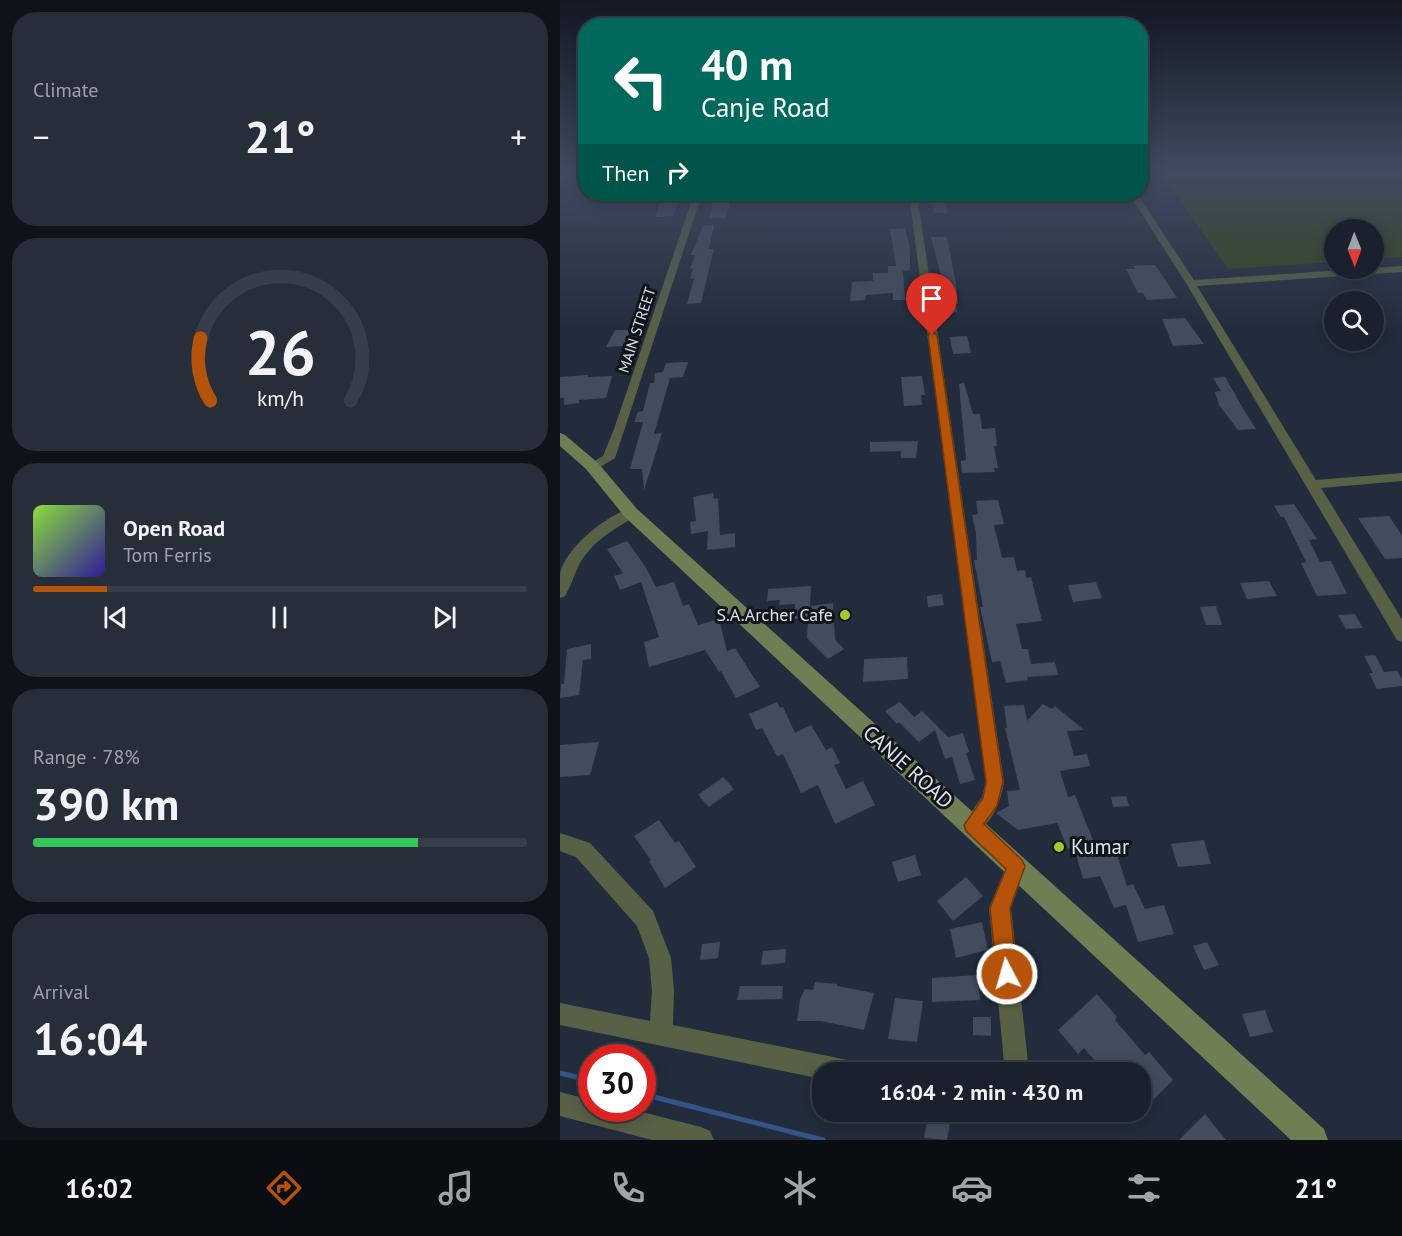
<!DOCTYPE html>
<html lang="en">
<head>
<meta charset="utf-8">
<style>
	:root { --surface:#1a212d; --page:#272e39; --text:#f1f3f6; --muted:#9fa3aa; --line:#383e49; --accent:#b45309 }
	body { margin:0; font-family:"PT Sans",sans-serif; background:var(--page); color:var(--text); height:100vh; display:flex; flex-direction:column; font-size:22px; white-space:nowrap }
	* { box-sizing:border-box; margin:0 }
	p { font-size:20px; color:var(--muted) }
	.icon { flex:none; width:33px; height:33px; fill:none; stroke:currentColor; stroke-width:2; stroke-linecap:round; stroke-linejoin:round }
	.map { position:relative; flex:1; overflow:hidden }
	.sheet { display:flex; flex-direction:column; gap:12px; padding:12px; background:#0e1219; width:560px }
	.sheet>* { flex:none }
	.guide { position:absolute; left:18px; top:18px; width:570px; height:183px; border-radius:24px; box-shadow:0 3px 15px #0003,0 0 0 2px var(--line); background:#00695c; color:#fff; overflow:hidden }
	.needle { width:39px; rotate:179deg }
	.buttons { position:absolute; left:764px; top:219px; display:grid; gap:12px }
	.buttons a { display:grid; place-items:center; width:60px; height:60px; border-radius:50%; background:var(--surface); box-shadow:0 3px 15px #0003,0 0 0 2px var(--line); font-size:30px }
	.speed { position:absolute; left:18px; top:1044px; display:flex; gap:12px; font-size:30px; font-weight:700; text-align:center }
	.speed>* { display:grid; place-content:center; width:78px; height:78px; border-radius:50%; background:var(--surface); box-shadow:0 3px 15px #0003,0 0 0 2px var(--line); line-height:1 }
	.speed .limit { border:9px solid #d22; background:#fff; color:#111 }
	.pin { position:absolute; display:grid; place-items:center; width:51px; height:51px; color:#fff; margin:-62px -26px; border-radius:50% 50% 50% 0; rotate:-45deg; box-shadow:0 0 6px #0007 }
	.pin .icon { rotate:45deg }
	.me { position:absolute; width:66px; margin:-33px; rotate:354deg; stroke-linejoin:round; filter:drop-shadow(0 0 4px #0008) }
	.turn { display:flex; align-items:center; gap:21px; height:126px; padding:0 24px; font-size:27px }
	.turn .icon { width:78px; height:78px; stroke-width:2.5 }
	.turn b { display:block; font-size:42px; line-height:51px }
	.then { display:flex; align-items:center; height:57px; padding:0 24px; background:#0003; gap:12px; font-size:22px }
	.big { font-size:45px; font-weight:800; line-height:1.1 }
	.sheet .card { flex:1; display:flex; flex-direction:column; justify-content:center; gap:9px; min-width:0; padding:0 21px; border-radius:24px; background:var(--page) }
	.sheet .dial { align-items:center; gap:0 }
	.dial svg { height:156px; overflow:visible; fill:none; stroke:var(--line); stroke-width:7; stroke-linecap:round; text-anchor:middle }
	.dial text { fill:var(--text); stroke:none }
	.song { display:flex; align-items:center; gap:18px }
	.cover { width:72px; height:72px; border-radius:9px; background:linear-gradient(135deg,hsl(90 70% 55%),hsl(250 70% 35%)) }
	.played { height:6px; border-radius:3px; background:linear-gradient(90deg,var(--accent) 15%,var(--line) 15%) }
	.keys { display:flex; justify-content:space-around; direction:ltr }
	.heat { display:flex; justify-content:space-between; align-items:center; font-size:33px; direction:ltr }
	.charge { height:9px; border-radius:4px; background:linear-gradient(90deg,#34c759 78%,var(--line) 0) }
	.trip { position:absolute; left:252px; top:1062px; width:339px; height:60px; border-radius:24px; background:var(--surface); box-shadow:0 3px 15px #0003,0 0 0 2px var(--line); font-weight:800; line-height:60px; text-align:center }
	.tab-bar { display:flex; height:96px; justify-content:space-around; align-items:center; background:#0a0d12; color:var(--muted) }
	.tab-bar .icon { width:42px; height:42px }
	.tab-bar .current { color:var(--accent) }
	.tab-bar b { font-size:27px; color:var(--text) }
	main { display:flex; flex:1; min-height:0 }
	.map>svg:first-child { display:block }
	.green { fill:#36440f }
	.lines { fill:none; stroke-linecap:round; stroke-linejoin:round }
	.stream { stroke:#36548a; stroke-width:5 }
	.building { fill:#424c5d }
	.street { fill:#586146; fill-rule:evenodd }
	.secondary { fill:#707f53; fill-rule:evenodd }
	.route { fill:#b45309; stroke:#753606; stroke-width:1.5 }
	.poi-dot { fill:#a2c929; stroke:#10151b; stroke-width:2 }
	.labels { text-anchor:middle; stroke-width:6; stroke-linejoin:round; paint-order:stroke }
	.far-street-label { font-size:15px; fill:#dde3ed; stroke:#10151b }
	.poi-label { font-size:18px; fill:#dde3ed; stroke:#10151b; text-anchor:end }
	.near-street-label { font-size:21px; fill:#dde3ed; stroke:#10151b }
	.near-poi-label { font-size:21px; fill:#dde3ed; stroke:#10151b; text-anchor:start }
</style>
</head>
<body>
<main>
<section class="sheet">
<div class="card"><p>Climate</p>
<div class="heat"><a>−</a><b class="big">21°</b><a>+</a></div>
</div>
<div class="card dial"><svg viewBox="0 0 100 80">
<path d="M14 69A42 42 0 1 1 86 69"/>
<path d="M14 69A42 42 0 0 1 9 37" stroke="#b45309"/>
<text x="50" y="56" font-size="32" font-weight="700">26</text>
<text x="50" y="72" font-size="11">km/h</text>
</svg></div>
<div class="card">
<div class="song"><i class="cover"></i><div><b>Open Road</b><p>Tom Ferris</p></div></div>
<div class="played"></div>
<div class="keys"><svg class="icon" aria-label="previous" viewBox="0 0 24 24"><path d="M18 5L8 12l10 7zM5 5v14"/></svg><svg class="icon" aria-label="pause" viewBox="0 0 24 24"><path d="M8 5v14M16 5v14"/></svg><svg class="icon" aria-label="next" viewBox="0 0 24 24"><path d="M6 5l10 7-10 7zM19 5v14"/></svg></div>
</div>
<div class="card"><p>Range · 78%</p><b class="big">390 km</b><div class="charge"></div></div>
<div class="card"><p>Arrival</p><b class="big">16:04</b></div>
</section>
<div class="map">
<svg width="843" height="1140" viewBox="0 0 843 1140">
	<rect width="100%" height="100%" fill="#232c3c"/>
	<polygon class="green" points="600,171 842,171 842,257 813,259 813,230 774,230 774,262 668,269"/>
	<g class="lines">
		<g class="stream">
			<polyline points="0,1073 32,1081"/>
			<polyline points="82,1094 263,1140"/>
		</g>
	</g>
	<g class="building">
		<polygon points="369,194 384,194 388,213 374,213"/>
		<polygon points="120,197 113,216 95,217 102,198"/>
		<polygon points="153,203 170,203 166,218 149,218"/>
		<polygon points="154,225 149,249 154,249 141,303 127,304 134,278 130,279 133,268 130,269 135,255 131,255 143,226"/>
		<polygon points="345,228 350,249 350,270 343,271 345,300 333,300 333,293 306,295 305,300 290,301 292,282 313,281 313,273 328,273 328,266 336,266 330,229"/>
		<polygon points="371,237 387,237 396,284 398,304 396,304 397,312 384,313 381,276"/>
		<polygon points="595,265 605,279 617,298 587,300 583,293 578,293 566,269 575,269 573,266"/>
		<polygon points="625,318 644,344 613,346 602,319"/>
		<polygon points="55,330 71,330 63,346 46,347"/>
		<polygon points="407,336 411,353 393,354 390,337"/>
		<polygon points="128,362 123,377 110,378 94,434 102,433 84,490 82,469 70,469 83,422 74,422 78,412 83,411 90,383 94,383 95,373 103,372 106,363"/>
		<polygon points="28,375 28,377 52,376 46,398 19,400 19,403 4,405 4,398 0,398 0,377"/>
		<polygon points="362,376 365,395 361,395 362,405 344,406 341,377"/>
		<polygon points="665,377 684,410 696,429 678,430 659,405 655,392 661,391 653,378"/>
		<polygon points="404,383 413,414 420,414 422,429 435,428 437,446 434,446 438,468 434,468 435,472 402,473 401,461 406,460 399,384"/>
		<polygon points="358,441 356,458 341,458 341,451 310,452 310,442"/>
		<polygon points="153,493 154,499 158,498 160,535 175,533 175,547 147,550 148,531 131,534 130,522 136,521 133,497"/>
		<polygon points="430,500 438,500 444,524 434,525 442,558 454,557 457,571 465,570 466,578 471,577 482,621 456,624 462,649 468,649 471,664 495,662 498,675 467,677 468,680 446,683 440,661 432,662 420,607 423,607 414,560 417,560 416,533 412,515 418,514 416,501"/>
		<polygon points="734,504 757,539 749,540 760,562 771,561 787,594 757,596 741,563 746,562 724,517 721,517 714,506"/>
		<polygon points="829,516 843,537 843,558 825,559 798,518"/>
		<polygon points="67,541 85,566 96,587 114,582 123,606 129,604 138,625 159,619 167,651 175,648 200,687 176,698 161,671 159,672 145,650 89,667 84,642 99,637 81,582 60,590 54,576 63,573 47,549"/>
		<polygon points="709,581 717,596 687,599 680,583"/>
		<polygon points="536,582 542,598 513,602 508,585"/>
		<polygon points="251,586 250,606 273,603 275,640 284,649 268,659 247,638 248,621 240,622 240,618 235,619 235,604 219,605 220,600 207,601 208,589"/>
		<polygon points="382,594 384,605 368,607 367,596"/>
		<polygon points="656,606 662,625 646,625 640,607"/>
		<polygon points="795,614 803,628 786,629 778,615"/>
		<polygon points="31,644 31,659 23,660 19,695 0,698 1,684 4,684 7,649"/>
		<polygon points="815,655 824,672 837,671 843,681 843,686 817,689 809,673 813,673 804,656"/>
		<polygon points="347,657 348,679 303,682 304,659"/>
		<polygon points="217,702 220,708 223,707 235,733 251,725 266,750 272,747 280,763 274,765 286,789 303,781 315,805 275,824 258,785 241,793 223,754 217,756 202,728 196,730 189,714"/>
		<polygon points="340,702 354,717 362,711 388,737 403,733 409,752 406,753 415,780 400,784 392,757 385,759 375,730 359,742 339,722 337,724 325,711"/>
		<polygon points="483,704 492,709 495,706 524,730 507,731 514,756 527,754 530,766 500,771 508,797 515,795 536,848 554,845 567,886 573,884 585,909 604,905 614,934 578,942 566,905 554,908 540,876 523,879 514,847 508,849 497,823 458,830 436,813 449,806 447,791 460,790 445,728 447,728 444,706 464,705 467,721"/>
		<polygon points="39,742 30,775 0,777 0,745"/>
		<polygon points="163,777 174,789 149,807 138,795"/>
		<polygon points="566,796 569,806 553,807 551,797"/>
		<polygon points="99,820 115,843 119,841 136,867 105,888 89,861 91,860 74,836"/>
		<polygon points="644,840 651,864 618,867 611,844"/>
		<polygon points="355,855 361,875 338,882 332,862"/>
		<polygon points="406,877 423,896 393,921 377,901"/>
		<polygon points="422,922 428,950 396,958 390,929"/>
		<polygon points="160,942 158,958 140,960 142,944"/>
		<polygon points="647,942 659,965 644,970 633,946"/>
		<polygon points="226,949 225,963 201,965 203,951"/>
		<polygon points="418,975 420,1000 372,1002 372,978"/>
		<polygon points="255,982 277,984 277,986 314,993 304,1030 261,1021 237,1021 240,999 245,989 253,990"/>
		<polygon points="180,986 223,986 222,999 177,1000"/>
		<polygon points="537,994 557,1017 555,1020 585,1055 589,1052 613,1080 588,1105 580,1096 580,1072 545,1072 524,1048 518,1054 498,1030"/>
		<polygon points="335,998 363,1001 357,1042 328,1039"/>
		<polygon points="705,1010 713,1032 690,1037 682,1014"/>
		<polygon points="413,1017 431,1017 431,1036 413,1035"/>
		<polygon points="369,1112 381,1112 380,1116 391,1118 387,1140 364,1138"/>
		<polygon points="645,1114 666,1140 619,1140"/>
	</g>
	<g class="lines">
		<g class="street">
			<polygon points="134,194 142,194 55,458 37,469 27,469 25,466 43,456 54,429"/>
			<path d="M 349,194 L 357,194 L 444,782 C 441,801 432,826 412,834 L 405,831 L 402,825 L 422,797 L 426,782 Z"/>
			<polygon points="569,194 577,194 634,280 843,266 843,272 637,286 756,480 843,473 843,481 761,488 843,621 843,642 837,640 626,283"/>
			<path d="M 71,508 L 76,510 L 78,513 L 76,516 C 54,529 31,542 19,565 C 14,575 11,586 5,596 L 0,598 C 0,590 0,581 0,574 C 5,548 47,515 71,508 Z"/>
			<polygon points="0,833 30,843 93,911 111,958 114,991 113,1025 288,1060 296,1064 300,1072 262,1072 262,1079 0,1025 0,1003 90,1021 92,991 89,958 77,926 16,857 0,851"/>
			<polygon points="456,856 463,859 466,866 451,908 468,1062 465,1072 441,1072 444,1062 429,908 449,859"/>
			<polygon points="0,1092 32,1100 32,1108 66,1108 141,1127 150,1131 154,1140 92,1140 0,1116"/>
		</g>
		<polygon class="secondary" points="0,433 5,435 38,463 77,509 764,1129 768,1140 731,1140 65,517 26,469 0,446"/>
	</g>
	<linearGradient id="sky" x2="0" y2="1"><stop stop-color="#131821"/><stop offset="0.52" stop-color="#3f4b61"/><stop offset="1" stop-color="#3f4b61" stop-opacity="0"/></linearGradient>
	<rect width="843" height="331" fill="url(#sky)"/>
	<polygon class="route" points="372,332 377,335 443,782 437,806 424,824 462,860 465,866 450,908 457,974 454,981 447,984 440,981 437,974 430,908 446,869 406,831 404,825 423,798 426,782 368,335"/>
	<g class="poi-dot">
		<circle cx="285" cy="615" r="6"/>
		<circle cx="499" cy="847" r="6"/>
	</g>
	<g class="labels">
		<g class="far-street-label">
			<text transform="translate(77 330) rotate(-72)" y="5">MAIN STREET</text>
		</g>
		<g class="poi-label">
			<text x="273" y="621">S.A.Archer Cafe</text>
		</g>
		<g class="near-street-label">
			<text transform="translate(348 767) rotate(42)" y="7">CANJE ROAD</text>
		</g>
		<g class="near-poi-label">
			<text x="511" y="854">Kumar</text>
		</g>
	</g>
</svg>
<div class="buttons">
<a><svg class="needle" viewBox="-14 -14 28 28"><path d="M0-13l5 13h-10z" fill="#e53935"/><path d="M0 13l5-13h-10z" fill="#9fa3aa"/></svg></a>
<a><svg class="icon" aria-label="search" viewBox="0 0 24 24"><circle cx="10" cy="10" r="6"/><path d="M15 15l6 6"/></svg></a>
</div>
<div class="speed"><div class="limit">30</div></div>
<div class="pin" style="left:372px;top:335px;background:#d93025"><svg class="icon" aria-label="arrive" viewBox="0 0 24 24"><path d="M6 21V4h12l-3 4 3 4H6"/></svg></div>
<svg class="me" style="left:447px;top:974px" viewBox="-20 -20 40 40"><circle r="17" fill="#b45309" stroke="#fff" stroke-width="3"/><path d="M0-11L8 9 0 5-8 9z" fill="#fff"/></svg>
<div class="trip">16:04 · 2 min · 430 m</div>
<div class="guide">
<div class="turn"><svg class="icon" aria-label="left" viewBox="0 0 24 24"><path d="M17 20v-9H6M10 6l-5 5 5 5"/></svg><div><b>40 m</b>Canje Road</div></div>
<div class="then">Then<svg class="icon" aria-label="right" viewBox="0 0 24 24"><path d="M7 20v-9h11M14 6l5 5-5 5"/></svg></div>
</div>
</div>
</main>
<nav class="tab-bar">
<b>16:02</b>
<svg class="icon current" aria-label="directions" viewBox="0 0 24 24"><path d="M12 3l9 9-9 9-9-9zM9 14v-3h6M13 9l2 2-2 2"/></svg>
<svg class="icon" aria-label="music" viewBox="0 0 24 24"><path d="M9 18V5l10-2v13"/><circle cx="6" cy="18" r="3"/><circle cx="16" cy="16" r="3"/></svg>
<svg class="icon" aria-label="phone" viewBox="0 0 24 24"><path d="M5 4h4l2 5-3 2q2 4 5 5l2-3 5 2v4C11 20 4 13 5 4z"/></svg>
<svg class="icon" aria-label="climate" viewBox="0 0 24 24"><path d="M12 3v18M4 7l16 10M4 17L20 7"/></svg>
<svg class="icon" aria-label="car" viewBox="0 0 24 24"><path d="M5 17H2v-5l4-1 3-4h7l3 4 3 1v5h-3M9 17h6M6 11h13"/><circle cx="7" cy="17" r="2"/><circle cx="17" cy="17" r="2"/></svg>
<svg class="icon" aria-label="filters" viewBox="0 0 24 24"><path d="M4 7h16M4 17h16"/><circle cx="9" cy="7" r="2"/><circle cx="15" cy="17" r="2"/></svg>
<b>21°</b>
</nav>
</body>
</html>
